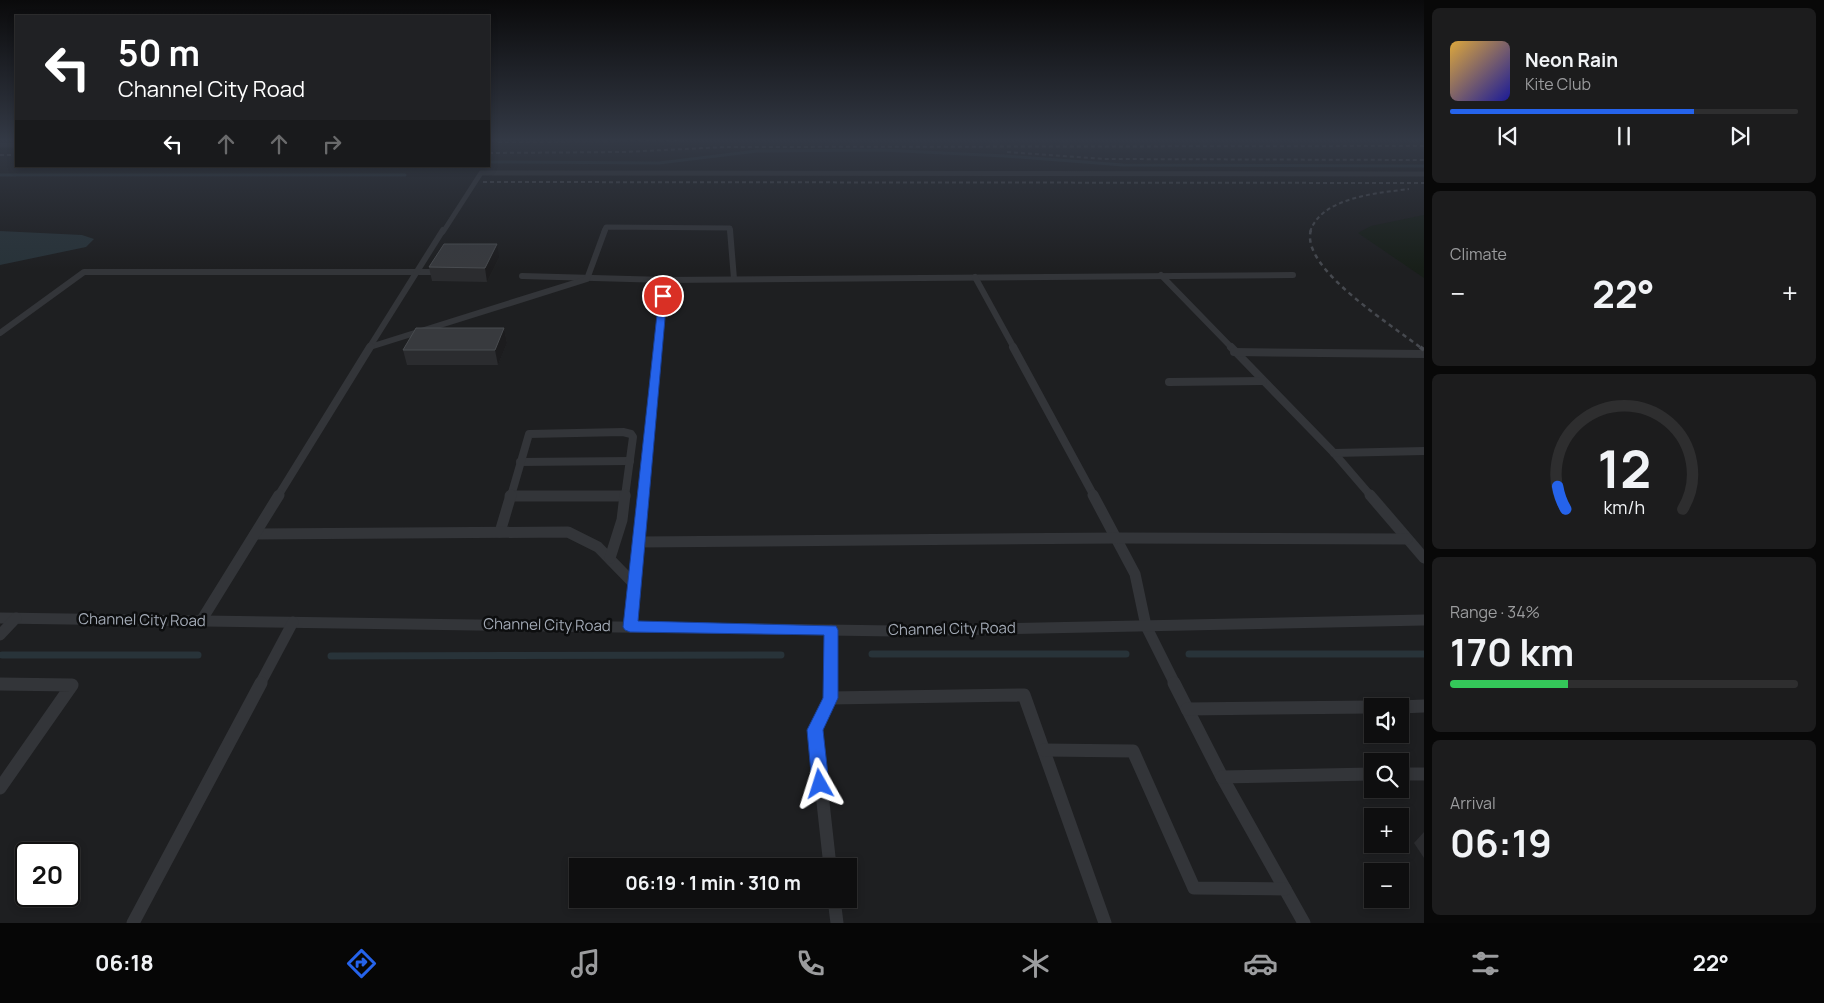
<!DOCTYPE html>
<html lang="en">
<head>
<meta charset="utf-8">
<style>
	:root { --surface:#0e0e0f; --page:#1c1c1d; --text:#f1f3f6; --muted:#9b9c9e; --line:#2e2e2f; --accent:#2563eb }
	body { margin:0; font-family:Manrope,sans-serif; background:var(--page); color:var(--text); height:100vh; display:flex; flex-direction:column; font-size:19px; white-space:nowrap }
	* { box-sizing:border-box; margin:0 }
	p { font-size:16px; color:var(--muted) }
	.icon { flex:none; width:28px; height:28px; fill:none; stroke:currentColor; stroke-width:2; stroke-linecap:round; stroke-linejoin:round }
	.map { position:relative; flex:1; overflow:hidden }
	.sheet { display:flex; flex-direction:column; gap:8px; padding:8px; background:#080808; width:400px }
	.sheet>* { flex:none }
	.banner { position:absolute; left:15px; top:15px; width:475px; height:152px; border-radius:0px; box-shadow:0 2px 8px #0003,0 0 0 1px var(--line); background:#202124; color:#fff; overflow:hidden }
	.buttons { position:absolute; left:1364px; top:698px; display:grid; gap:10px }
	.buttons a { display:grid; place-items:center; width:45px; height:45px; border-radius:0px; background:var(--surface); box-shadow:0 2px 8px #0003,0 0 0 1px var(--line); font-size:25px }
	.speed { position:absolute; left:15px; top:842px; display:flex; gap:10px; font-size:25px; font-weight:700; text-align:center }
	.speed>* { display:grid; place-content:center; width:65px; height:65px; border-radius:50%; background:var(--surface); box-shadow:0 2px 8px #0003,0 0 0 1px var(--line); line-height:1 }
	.speed .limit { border:2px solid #111; border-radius:8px; background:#fff; color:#111 }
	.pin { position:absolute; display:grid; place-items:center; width:42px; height:42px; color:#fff; margin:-21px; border:2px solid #fff; border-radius:50%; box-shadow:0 1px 5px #0007 }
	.me { position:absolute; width:55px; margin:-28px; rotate:354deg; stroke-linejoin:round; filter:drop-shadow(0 0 4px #0008) }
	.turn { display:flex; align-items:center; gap:18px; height:105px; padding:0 20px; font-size:22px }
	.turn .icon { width:65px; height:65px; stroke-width:2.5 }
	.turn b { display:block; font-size:35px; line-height:42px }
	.lanes { display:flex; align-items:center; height:48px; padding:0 20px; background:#0003; justify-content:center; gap:25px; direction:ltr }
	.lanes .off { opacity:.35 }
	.big { font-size:38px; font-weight:700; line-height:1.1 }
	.sheet .widget { flex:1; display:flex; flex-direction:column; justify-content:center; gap:8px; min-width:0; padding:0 18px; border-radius:8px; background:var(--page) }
	.sheet .dial { align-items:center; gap:0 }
	.dial svg { height:130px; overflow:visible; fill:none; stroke:var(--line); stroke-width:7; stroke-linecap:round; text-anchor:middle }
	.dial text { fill:var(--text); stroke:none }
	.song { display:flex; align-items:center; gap:15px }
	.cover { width:60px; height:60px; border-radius:8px; background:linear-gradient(135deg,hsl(40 70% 55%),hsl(240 70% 35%)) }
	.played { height:5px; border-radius:2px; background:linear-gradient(90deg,var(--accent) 70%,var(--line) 70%) }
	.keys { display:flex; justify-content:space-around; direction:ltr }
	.heat { display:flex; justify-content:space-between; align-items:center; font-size:28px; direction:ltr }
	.charge { height:8px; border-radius:4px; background:linear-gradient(90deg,#34c759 34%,var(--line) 0) }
	.trip { position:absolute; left:569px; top:858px; width:288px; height:50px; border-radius:0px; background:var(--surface); box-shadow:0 2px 8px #0003,0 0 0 1px var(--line); font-weight:700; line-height:50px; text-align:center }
	.dock { display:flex; height:80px; justify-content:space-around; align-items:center; background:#060606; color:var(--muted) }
	.dock .icon { width:35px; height:35px }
	.dock .selected { color:var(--accent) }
	.dock b { font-size:22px; color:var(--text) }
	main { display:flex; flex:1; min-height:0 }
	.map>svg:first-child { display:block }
	.built { fill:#1e1f21; fill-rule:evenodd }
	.green { fill:#181f19 }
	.water { fill:#283339 }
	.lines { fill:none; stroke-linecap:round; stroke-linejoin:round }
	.stream-far1 { stroke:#283339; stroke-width:3 }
	.stream { stroke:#283339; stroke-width:7 }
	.service-far4 { stroke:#333539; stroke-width:5 }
	.service-far3 { stroke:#333539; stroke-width:6 }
	.service-far2 { stroke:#333539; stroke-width:8 }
	.service-far1 { stroke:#333539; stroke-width:11 }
	.service { stroke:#333539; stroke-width:13 }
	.rail-far2 { stroke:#46494f; stroke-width:2; stroke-dasharray:4 3; stroke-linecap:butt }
	.rail-far1 { stroke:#46494f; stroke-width:2.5; stroke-dasharray:4.5 4; stroke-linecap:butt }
	.rail { stroke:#46494f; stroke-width:4; stroke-dasharray:5.5 4.5; stroke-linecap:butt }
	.wall { fill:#2b2c2f }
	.shaded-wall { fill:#1c1c1e }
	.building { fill:#383a3e; stroke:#494c50 }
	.route { fill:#2563eb; stroke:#184099 }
	.labels { text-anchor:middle; stroke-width:5; stroke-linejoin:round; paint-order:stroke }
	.near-street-label { font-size:15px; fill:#a3aab6; stroke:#0d0e0f }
</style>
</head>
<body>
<main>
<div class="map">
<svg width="1424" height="923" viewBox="0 0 1424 923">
	<rect width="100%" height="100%" fill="#121214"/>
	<path class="built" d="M 0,139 L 16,139 L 16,166 L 489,166 L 489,139 L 1424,139 L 1424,923 L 0,923 ZM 1372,706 L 1400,706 L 1400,734 L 1372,734 ZM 1372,761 L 1400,761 L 1400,789 L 1372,789 ZM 1372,816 L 1400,816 L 1400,844 L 1372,844 ZM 26,854 L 69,854 L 69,896 L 26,896 ZM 578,866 L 848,866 L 848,899 L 578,899 ZM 1372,871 L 1400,871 L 1400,899 L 1372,899 Z"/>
	<polygon class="green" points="1424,215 1424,278 1358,233 1371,226"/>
	<polygon class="water" points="0,231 82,235 94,239 86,247 0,265"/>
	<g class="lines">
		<g class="stream-far1">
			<polyline points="489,162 659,163 757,151 882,150 1005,156 1123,165 1424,166"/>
			<polyline points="0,175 405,175"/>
		</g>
		<g class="stream">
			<polyline points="872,654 1126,654"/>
			<polyline points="1189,654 1424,654"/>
			<polyline points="2,655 198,655"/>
			<polyline points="331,656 781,655"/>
		</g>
		<g class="service-far4">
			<polyline points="0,145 16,145"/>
			<polyline points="443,232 481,173 1424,174"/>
			<polyline points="604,232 606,227 730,228 730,232"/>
		</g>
		<g class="service-far3">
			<polyline points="730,230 734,279"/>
			<polyline points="1161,275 1232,348"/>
			<polyline points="522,276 665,280 1293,275"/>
			<polyline points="975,277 1014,348"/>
			<polyline points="0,333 84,272 434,272"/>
			<polyline points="370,347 587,279 605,230"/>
			<polyline points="369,348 443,230"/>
			<polyline points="658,348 665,280"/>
		</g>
		<g class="service-far2">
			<polyline points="1013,347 1094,496"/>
			<polyline points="1231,347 1334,453 1371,496"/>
			<polyline points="1234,352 1424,354"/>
			<polyline points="1169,382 1263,381"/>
			<polyline points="1334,453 1424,451"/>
			<polyline points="520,462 630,461"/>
			<polyline points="278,496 370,347"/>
			<polyline points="511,496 529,434 623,432 631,434 633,437 625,496"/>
			<polyline points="643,496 658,347"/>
		</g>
		<g class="service-far1">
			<polyline points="1093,495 1135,574 1146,626 1175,684"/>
			<polyline points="1370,495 1424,558"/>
			<polyline points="510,496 625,496"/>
			<polyline points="500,532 511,495"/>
			<polyline points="255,534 568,532 598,547 635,585"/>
			<polyline points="639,542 1117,538 1407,539"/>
			<polyline points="610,558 622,520 625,495"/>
			<polyline points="0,618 894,631 1424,620"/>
			<polyline points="201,621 279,495"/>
			<polyline points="630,627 643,495"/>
			<polyline points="0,635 16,618"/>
			<polyline points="0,684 16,684"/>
			<polyline points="260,684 293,622"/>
			<polyline points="830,684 831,630"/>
		</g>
		<g class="service">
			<polyline points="1174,683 1222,777 1304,923"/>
			<polyline points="0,684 72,685 0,788"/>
			<polyline points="830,698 1024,695 1105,923"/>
			<polyline points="1400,707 1424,706"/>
			<polyline points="1187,709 1372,707"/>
			<polyline points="1044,750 1133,751 1194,888 1285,889"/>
			<polyline points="1400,774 1424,774"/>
			<polyline points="1222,777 1372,774"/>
			<polyline points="830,866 815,730 830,698 830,683"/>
			<polyline points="834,899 837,923"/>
			<polyline points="133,923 261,683"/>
		</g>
		<g class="rail-far2">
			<polyline points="498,142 684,141"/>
			<polyline points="1007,152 1105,159 1424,160"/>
			<polyline points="489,153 624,152 725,147 1424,146"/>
			<polyline points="0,155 16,155"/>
			<polyline points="483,182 1424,183"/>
			<path d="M 1310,232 C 1321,197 1378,193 1409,189"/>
		</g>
		<path class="rail-far1" d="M 1311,230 C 1299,268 1395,327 1421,348"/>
		<polyline class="rail" points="1420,347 1424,350"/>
	</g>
	<g class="wall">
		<polygon points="499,258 487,282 432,281 429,267"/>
		<polygon points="504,328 507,343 498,365 407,365 403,350"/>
		<polygon points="1424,832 1424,858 1414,843"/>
	</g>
	<g class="shaded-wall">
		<polygon points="497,244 499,258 487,282 485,268"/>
		<polygon points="504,328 507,343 498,365 495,350"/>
	</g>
	<g class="building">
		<polygon points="444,244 497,244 485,268 429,267"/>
		<polygon points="416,328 504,328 495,350 403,350"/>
	</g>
	<linearGradient id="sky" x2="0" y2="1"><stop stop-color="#0a0a0b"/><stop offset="0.52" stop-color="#333945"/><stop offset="1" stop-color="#333945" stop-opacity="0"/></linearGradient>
	<rect width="1424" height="269" fill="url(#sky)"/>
	<polygon class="route" points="663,294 667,296 638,621 836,626 838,630 838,698 823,730 829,784 826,789 820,791 815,789 812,784 807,730 823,698 824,635 630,632 625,630 623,627 659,296"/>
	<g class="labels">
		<g class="near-street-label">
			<text transform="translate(142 620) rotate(1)" y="5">Channel City Road</text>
			<text transform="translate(547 625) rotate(1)" y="5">Channel City Road</text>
			<text transform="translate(952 629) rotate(-1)" y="5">Channel City Road</text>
		</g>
	</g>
</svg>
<div class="buttons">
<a><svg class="icon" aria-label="sound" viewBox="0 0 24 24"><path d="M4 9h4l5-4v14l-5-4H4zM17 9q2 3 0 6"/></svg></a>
<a><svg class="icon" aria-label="search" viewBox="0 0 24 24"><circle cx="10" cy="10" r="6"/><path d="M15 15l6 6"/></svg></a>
<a>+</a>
<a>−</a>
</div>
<div class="speed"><div class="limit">20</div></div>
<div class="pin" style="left:663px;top:296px;background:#d93025"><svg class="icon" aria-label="arrive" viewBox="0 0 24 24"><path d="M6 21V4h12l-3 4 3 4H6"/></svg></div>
<svg class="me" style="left:820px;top:784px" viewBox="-20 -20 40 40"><path d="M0-17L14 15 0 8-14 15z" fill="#2563eb" stroke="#fff" stroke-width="4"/></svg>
<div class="trip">06:19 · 1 min · 310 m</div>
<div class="banner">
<div class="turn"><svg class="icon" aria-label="left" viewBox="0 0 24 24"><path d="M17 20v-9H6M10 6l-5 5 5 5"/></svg><div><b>50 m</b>Channel City Road</div></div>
<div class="lanes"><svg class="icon" aria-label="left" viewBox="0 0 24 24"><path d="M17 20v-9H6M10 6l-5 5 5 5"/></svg><svg class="icon off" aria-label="ahead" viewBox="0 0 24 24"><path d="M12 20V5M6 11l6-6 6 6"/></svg><svg class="icon off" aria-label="ahead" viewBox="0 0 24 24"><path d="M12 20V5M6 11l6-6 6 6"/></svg><svg class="icon off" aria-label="right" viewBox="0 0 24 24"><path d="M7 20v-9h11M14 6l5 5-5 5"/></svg></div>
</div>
</div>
<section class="sheet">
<div class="widget">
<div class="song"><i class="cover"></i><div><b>Neon Rain</b><p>Kite Club</p></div></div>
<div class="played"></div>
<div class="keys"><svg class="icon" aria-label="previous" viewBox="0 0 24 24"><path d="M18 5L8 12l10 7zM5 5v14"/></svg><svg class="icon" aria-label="pause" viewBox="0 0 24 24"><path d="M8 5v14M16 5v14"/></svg><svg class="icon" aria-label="next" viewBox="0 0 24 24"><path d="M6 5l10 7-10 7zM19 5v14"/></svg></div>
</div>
<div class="widget"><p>Climate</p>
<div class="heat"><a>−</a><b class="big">22°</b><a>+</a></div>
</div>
<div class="widget dial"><svg viewBox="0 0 100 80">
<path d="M14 69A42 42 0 1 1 86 69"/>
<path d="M14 69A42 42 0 0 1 9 55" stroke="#2563eb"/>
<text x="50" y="56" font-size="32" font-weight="700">12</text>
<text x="50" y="72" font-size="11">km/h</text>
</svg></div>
<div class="widget"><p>Range · 34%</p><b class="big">170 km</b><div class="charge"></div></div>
<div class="widget"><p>Arrival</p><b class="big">06:19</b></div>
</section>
</main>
<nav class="dock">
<b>06:18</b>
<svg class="icon selected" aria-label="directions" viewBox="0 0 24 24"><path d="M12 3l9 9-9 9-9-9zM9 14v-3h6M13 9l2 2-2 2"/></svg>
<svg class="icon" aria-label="music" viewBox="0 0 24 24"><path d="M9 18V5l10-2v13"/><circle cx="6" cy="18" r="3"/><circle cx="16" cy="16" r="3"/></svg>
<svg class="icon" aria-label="phone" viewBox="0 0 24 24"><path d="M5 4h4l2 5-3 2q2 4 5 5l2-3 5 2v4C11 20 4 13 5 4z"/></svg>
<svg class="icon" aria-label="climate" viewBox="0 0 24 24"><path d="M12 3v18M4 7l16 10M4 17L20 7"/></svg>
<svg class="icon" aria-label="car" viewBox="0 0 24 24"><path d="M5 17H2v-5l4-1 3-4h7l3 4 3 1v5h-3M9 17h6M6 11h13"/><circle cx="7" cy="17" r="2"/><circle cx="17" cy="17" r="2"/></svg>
<svg class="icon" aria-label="filters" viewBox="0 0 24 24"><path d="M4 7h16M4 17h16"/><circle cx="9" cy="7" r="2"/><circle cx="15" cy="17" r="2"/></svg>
<b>22°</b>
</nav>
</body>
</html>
